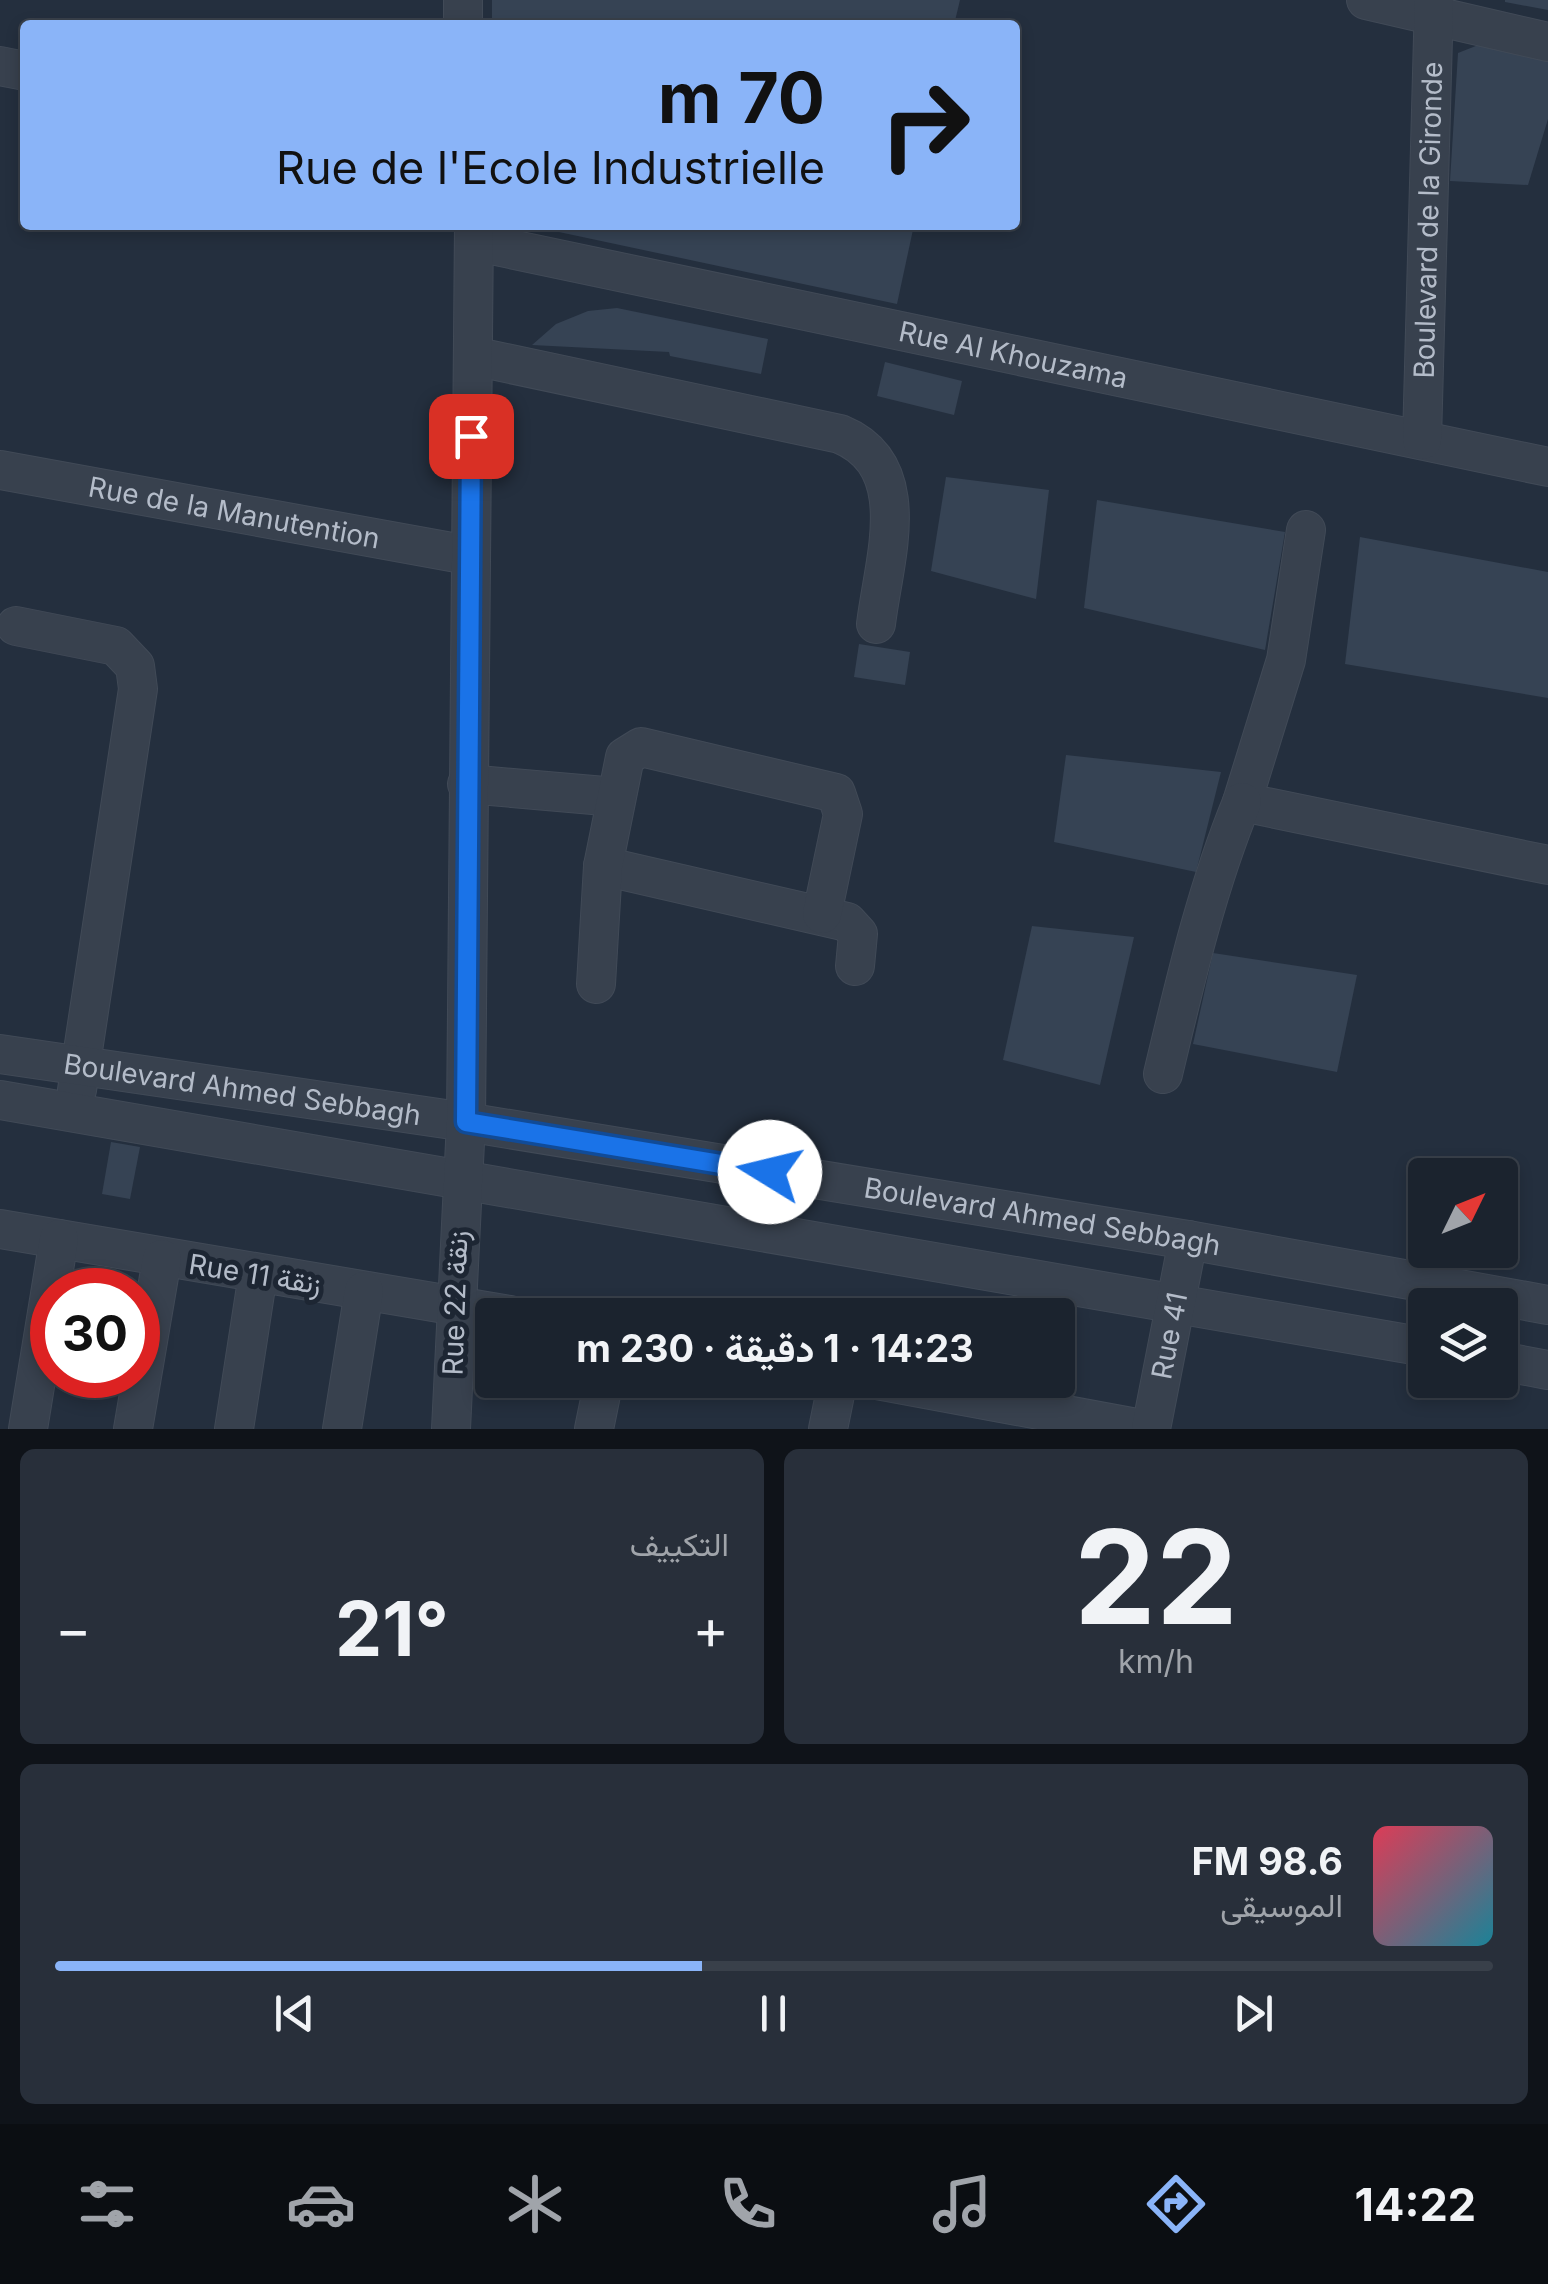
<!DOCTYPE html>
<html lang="ar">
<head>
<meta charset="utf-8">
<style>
	:root { --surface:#1b232e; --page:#282f3a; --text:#f1f3f6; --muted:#a0a4aa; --line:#39404a; --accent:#8ab4f8 }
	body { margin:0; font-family:Inter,Vazirmatn,sans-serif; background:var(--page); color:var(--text); direction:rtl; height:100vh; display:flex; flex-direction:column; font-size:38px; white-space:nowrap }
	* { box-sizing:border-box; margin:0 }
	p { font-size:32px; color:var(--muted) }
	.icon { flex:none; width:55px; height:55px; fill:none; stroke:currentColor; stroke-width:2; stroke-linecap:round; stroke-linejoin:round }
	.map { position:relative; height:1429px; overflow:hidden; direction:ltr }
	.panel { display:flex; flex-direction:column; gap:20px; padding:20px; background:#0f1319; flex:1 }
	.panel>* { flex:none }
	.guide { position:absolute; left:20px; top:20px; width:1000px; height:210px; border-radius:10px; box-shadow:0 5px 15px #0003,0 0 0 2px var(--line); direction:rtl; background:#8ab4f8; color:#111; overflow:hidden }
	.needle { width:65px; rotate:47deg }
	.controls { position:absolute; left:1408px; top:1158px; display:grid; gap:20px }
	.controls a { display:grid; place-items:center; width:110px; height:110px; border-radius:10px; background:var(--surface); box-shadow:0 5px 15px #0003,0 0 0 2px var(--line); font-size:50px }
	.speed { position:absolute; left:30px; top:1268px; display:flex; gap:20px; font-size:50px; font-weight:700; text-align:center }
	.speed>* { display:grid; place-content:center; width:130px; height:130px; border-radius:50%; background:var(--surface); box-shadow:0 5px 15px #0003,0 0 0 2px var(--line); line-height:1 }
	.speed .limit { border:15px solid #d22; background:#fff; color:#111 }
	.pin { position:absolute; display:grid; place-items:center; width:85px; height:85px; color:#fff; margin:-42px; border-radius:20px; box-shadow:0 5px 15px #0006 }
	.me { position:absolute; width:110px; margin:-55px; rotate:279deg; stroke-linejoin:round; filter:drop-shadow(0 0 8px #0008) }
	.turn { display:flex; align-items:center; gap:35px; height:210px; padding:0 30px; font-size:45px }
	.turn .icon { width:130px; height:130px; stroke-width:2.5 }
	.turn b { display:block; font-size:70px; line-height:85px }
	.big { font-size:75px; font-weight:700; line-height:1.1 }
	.panel .card { flex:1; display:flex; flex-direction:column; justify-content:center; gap:15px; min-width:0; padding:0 35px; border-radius:15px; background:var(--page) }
	.panel .dial { align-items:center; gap:0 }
	.dial b { font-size:130px; line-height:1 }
	.song { display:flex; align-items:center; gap:30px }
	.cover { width:120px; height:120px; border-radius:15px; background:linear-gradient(135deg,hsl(350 70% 55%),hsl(190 70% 35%)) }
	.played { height:10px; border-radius:5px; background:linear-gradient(90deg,var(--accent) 45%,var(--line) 45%) }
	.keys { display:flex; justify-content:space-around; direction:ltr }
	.heat { display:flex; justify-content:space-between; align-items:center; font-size:55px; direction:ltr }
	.panel .tiles { flex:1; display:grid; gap:20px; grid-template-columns:1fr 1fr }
	.card:last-child { grid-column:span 2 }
	.trip { position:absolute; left:475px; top:1298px; width:600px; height:100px; border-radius:10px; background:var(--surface); box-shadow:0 5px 15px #0003,0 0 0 2px var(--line); font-weight:700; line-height:100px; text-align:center; direction:rtl }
	.tabs { display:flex; height:160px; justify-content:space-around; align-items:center; background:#0b0e12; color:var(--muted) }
	.tabs .icon { width:70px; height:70px }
	.tabs .current { color:var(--accent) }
	.tabs b { font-size:45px; color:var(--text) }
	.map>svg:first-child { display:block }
	.building { fill:#364354 }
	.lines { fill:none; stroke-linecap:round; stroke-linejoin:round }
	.minor-casing { stroke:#414a57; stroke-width:40 }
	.minor { stroke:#38414e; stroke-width:38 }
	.route-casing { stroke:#114b97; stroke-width:25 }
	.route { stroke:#1a73e8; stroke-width:18 }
	.labels { text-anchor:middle; stroke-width:10; stroke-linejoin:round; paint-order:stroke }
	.street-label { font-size:28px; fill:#b4bcc9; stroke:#1d2633 }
</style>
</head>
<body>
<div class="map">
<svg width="1548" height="1429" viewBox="0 0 1548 1429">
	<rect width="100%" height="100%" fill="#242f3e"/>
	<g class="building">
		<polygon points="492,0 960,0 954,25 492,25"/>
		<polygon points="1505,0 1548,0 1548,10 1505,2"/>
		<polygon points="1491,40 1548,57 1548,119 1528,185 1450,181 1458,53"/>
		<polygon points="526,225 914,225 897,304"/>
		<polygon points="617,308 768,339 761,374 670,356 669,352 532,345 556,324 588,311"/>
		<polygon points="885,362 962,381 954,415 877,396"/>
		<polygon points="946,477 1049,490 1036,599 931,571"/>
		<polygon points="1097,500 1285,532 1265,650 1084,608"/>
		<polygon points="1360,537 1548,572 1548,698 1345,664"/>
		<polygon points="859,644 910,652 905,685 854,677"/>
		<polygon points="1066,755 1221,772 1196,872 1054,842"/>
		<polygon points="1032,926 1134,937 1100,1085 1003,1060"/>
		<polygon points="1213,953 1357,975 1337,1072 1193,1044"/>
		<polygon points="111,1142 140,1147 130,1199 102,1194"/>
	</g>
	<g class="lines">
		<defs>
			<g id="minor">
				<polyline points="463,0 463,25"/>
				<polyline points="1366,0 1548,42"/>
				<polyline points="0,66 25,71"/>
				<path id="s1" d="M 477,242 L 1548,467"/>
				<path d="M 473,356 L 840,434 C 917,466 884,558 876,624"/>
				<path id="s2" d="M 1422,440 L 1434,0"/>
				<path id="s3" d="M 0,470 L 468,555"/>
				<polyline points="1306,530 1286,660 1242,802 1548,865"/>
				<polyline points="16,626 116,646 135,666 138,689 77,1090"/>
				<polyline points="467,784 616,797"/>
				<polyline points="603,866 847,922 858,934 855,966"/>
				<polyline points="596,984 603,866 625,757 641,747 836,793 843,814 822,914"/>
				<path id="s4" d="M 0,1054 L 466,1122 L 1188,1240 L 1548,1305"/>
				<path d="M 1163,1074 C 1185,982 1206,890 1242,802"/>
				<polyline points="0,1100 1425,1347"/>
				<polyline points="0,1229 510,1315"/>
				<polyline points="1500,1361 1548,1370"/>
				<polyline points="877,1380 1142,1429"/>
				<polyline points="28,1429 59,1239"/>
				<polyline points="133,1429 162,1259"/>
				<polyline points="234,1429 258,1274"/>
				<polyline points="342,1429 364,1291"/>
				<polyline points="451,1429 466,1122 474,225"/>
				<polyline points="594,1429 604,1380"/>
				<polyline points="828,1429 838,1380"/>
				<path id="s5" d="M 1151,1429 L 1188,1240"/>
			</g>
		</defs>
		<use href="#minor" class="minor-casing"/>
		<use href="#minor" class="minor"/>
	</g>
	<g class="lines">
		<defs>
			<polyline id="route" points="471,436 466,1122 770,1172"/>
		</defs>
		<use href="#route" class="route-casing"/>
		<use href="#route" class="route"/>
	</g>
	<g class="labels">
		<g class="street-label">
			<text dy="10" stroke="none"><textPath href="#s2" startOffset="220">Boulevard de la Gironde</textPath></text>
			<text dy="10" stroke="none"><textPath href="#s1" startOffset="548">Rue Al Khouzama</textPath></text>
			<text dy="10" stroke="none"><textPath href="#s3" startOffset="238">Rue de la Manutention</textPath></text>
			<text dy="10" stroke="none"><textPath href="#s4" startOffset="245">Boulevard Ahmed Sebbagh</textPath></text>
			<text dy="10" stroke="none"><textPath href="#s4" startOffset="1055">Boulevard Ahmed Sebbagh</textPath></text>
			<text transform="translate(255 1274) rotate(9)" y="10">Rue 11 زنقة</text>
			<text transform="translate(455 1303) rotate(-88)" y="10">Rue 22 زنقة</text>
			<text dy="10" stroke="none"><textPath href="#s5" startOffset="95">Rue 41</textPath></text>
		</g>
	</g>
</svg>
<div class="controls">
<a><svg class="needle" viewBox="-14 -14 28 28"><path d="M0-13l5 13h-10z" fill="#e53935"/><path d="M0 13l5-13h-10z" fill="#a0a4aa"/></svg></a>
<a><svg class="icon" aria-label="layers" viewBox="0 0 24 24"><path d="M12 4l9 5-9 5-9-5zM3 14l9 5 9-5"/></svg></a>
</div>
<div class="speed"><div class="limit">30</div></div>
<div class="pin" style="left:471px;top:436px;background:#d93025"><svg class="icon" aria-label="arrive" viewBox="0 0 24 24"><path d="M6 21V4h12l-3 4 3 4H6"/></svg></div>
<svg class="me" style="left:770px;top:1172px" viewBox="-20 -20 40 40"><circle r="19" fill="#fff"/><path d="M0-13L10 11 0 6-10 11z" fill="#1a73e8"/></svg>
<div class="trip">14:23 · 1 دقيقة · 230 m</div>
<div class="guide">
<div class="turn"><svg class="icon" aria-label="right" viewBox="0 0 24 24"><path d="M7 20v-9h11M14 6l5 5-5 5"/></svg><div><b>70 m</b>Rue de l'Ecole Industrielle</div></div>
</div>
</div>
<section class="panel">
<div class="tiles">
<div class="card dial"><b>22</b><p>km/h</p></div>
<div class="card"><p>التكييف</p>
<div class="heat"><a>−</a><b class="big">21°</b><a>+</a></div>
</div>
<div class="card">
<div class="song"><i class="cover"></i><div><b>98.6 FM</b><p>الموسيقى</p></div></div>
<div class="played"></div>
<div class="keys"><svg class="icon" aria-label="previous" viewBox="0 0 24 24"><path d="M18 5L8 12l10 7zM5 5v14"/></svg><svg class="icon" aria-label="pause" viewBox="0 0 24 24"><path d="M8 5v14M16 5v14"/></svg><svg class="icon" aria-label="next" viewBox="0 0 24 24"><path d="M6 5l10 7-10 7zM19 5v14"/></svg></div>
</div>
</div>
</section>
<nav class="tabs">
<b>14:22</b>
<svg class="icon current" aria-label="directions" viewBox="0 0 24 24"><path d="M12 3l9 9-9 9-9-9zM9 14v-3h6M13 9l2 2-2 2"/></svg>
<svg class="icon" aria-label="music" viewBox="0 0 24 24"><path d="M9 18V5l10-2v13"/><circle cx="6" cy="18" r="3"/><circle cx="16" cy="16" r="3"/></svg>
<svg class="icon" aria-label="phone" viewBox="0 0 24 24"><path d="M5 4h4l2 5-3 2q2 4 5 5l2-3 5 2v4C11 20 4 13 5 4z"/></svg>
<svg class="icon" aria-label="climate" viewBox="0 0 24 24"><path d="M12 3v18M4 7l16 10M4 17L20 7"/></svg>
<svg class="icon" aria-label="car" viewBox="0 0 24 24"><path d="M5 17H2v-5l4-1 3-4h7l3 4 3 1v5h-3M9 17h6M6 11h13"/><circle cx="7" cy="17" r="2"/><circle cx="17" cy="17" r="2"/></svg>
<svg class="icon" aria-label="filters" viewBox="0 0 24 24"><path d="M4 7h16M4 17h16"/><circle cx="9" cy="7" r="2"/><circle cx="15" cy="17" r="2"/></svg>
</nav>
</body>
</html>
